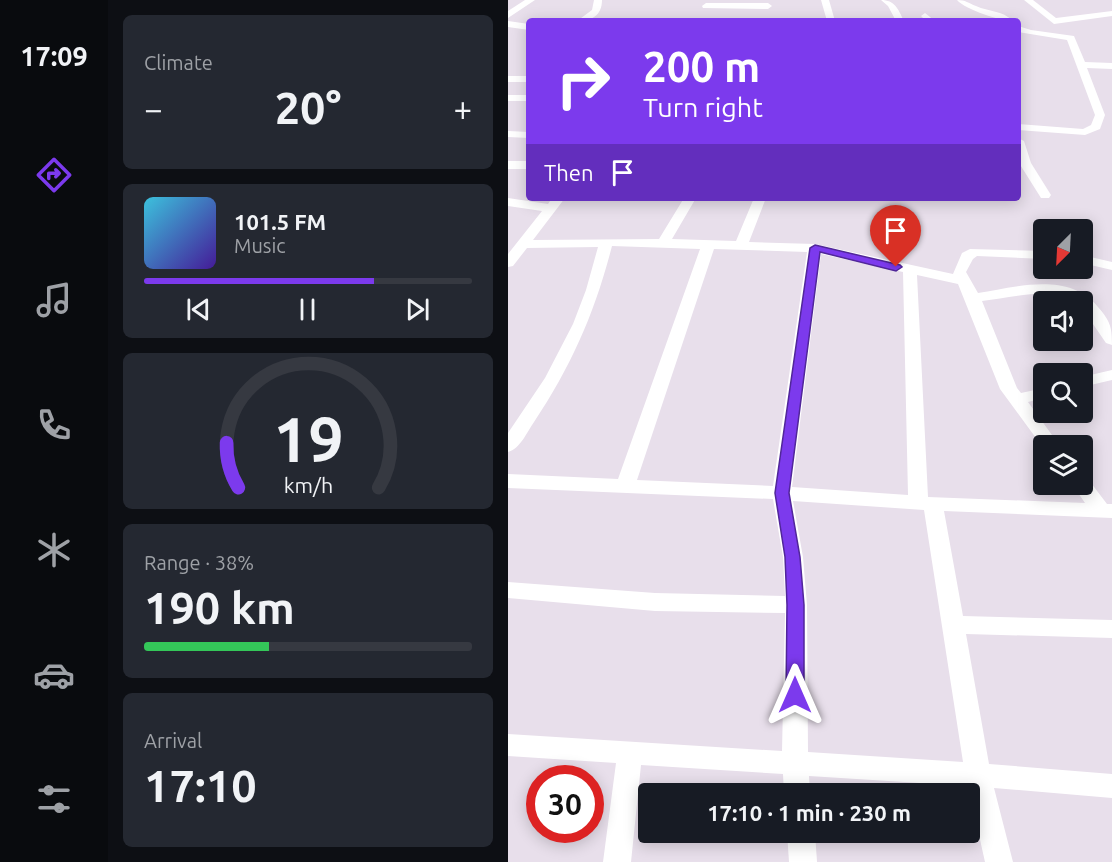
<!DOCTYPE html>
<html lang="en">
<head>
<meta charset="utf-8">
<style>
	:root { --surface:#171b24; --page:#242831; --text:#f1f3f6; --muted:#9ea1a6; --line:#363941; --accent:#7c3aed }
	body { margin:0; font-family:Ubuntu,sans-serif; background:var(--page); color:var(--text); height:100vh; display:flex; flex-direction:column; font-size:22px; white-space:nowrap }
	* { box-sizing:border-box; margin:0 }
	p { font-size:20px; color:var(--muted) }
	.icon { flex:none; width:33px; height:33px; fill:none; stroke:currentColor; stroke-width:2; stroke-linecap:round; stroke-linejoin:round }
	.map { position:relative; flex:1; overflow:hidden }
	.drawer { display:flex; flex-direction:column; gap:15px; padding:15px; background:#0d0f14; width:400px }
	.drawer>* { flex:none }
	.top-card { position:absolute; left:18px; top:18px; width:495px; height:183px; border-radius:6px; box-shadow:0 3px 15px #0003; background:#7c3aed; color:#fff; overflow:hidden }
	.needle { width:39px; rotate:204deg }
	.buttons { position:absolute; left:525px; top:219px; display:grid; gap:12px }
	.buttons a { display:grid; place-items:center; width:60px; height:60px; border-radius:6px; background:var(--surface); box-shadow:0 3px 15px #0003; font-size:30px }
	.speed { position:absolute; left:18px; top:765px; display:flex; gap:12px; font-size:30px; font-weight:700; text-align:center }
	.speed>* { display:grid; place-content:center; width:78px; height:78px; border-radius:50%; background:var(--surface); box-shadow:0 3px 15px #0003; line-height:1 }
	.speed .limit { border:9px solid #d22; background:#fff; color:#111 }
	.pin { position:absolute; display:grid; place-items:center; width:51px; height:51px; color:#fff; margin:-62px -26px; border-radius:50% 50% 50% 0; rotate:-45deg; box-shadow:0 0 6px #0007 }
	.pin .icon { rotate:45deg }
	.me { position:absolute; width:66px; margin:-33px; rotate:0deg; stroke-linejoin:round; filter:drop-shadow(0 0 4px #0008) }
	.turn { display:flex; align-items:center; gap:21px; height:126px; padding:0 18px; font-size:27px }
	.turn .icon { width:78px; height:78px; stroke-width:2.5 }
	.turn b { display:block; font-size:42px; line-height:51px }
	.then { display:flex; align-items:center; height:57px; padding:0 18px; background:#0003; gap:12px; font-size:22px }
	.big { font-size:45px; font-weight:700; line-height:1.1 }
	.drawer .tile { flex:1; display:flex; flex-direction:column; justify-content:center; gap:9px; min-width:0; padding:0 21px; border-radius:9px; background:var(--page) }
	.drawer .dial { align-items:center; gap:0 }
	.dial svg { height:156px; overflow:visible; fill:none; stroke:var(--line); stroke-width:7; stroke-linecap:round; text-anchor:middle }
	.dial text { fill:var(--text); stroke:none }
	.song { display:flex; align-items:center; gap:18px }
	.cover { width:72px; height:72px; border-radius:9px; background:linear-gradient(135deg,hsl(190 70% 55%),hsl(260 70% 35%)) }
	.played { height:6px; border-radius:3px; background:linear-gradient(90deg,var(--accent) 70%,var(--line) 70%) }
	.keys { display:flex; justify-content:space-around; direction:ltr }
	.heat { display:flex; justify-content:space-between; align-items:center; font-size:33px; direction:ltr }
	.charge { height:9px; border-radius:4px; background:linear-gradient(90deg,#34c759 38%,var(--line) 0) }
	.trip { position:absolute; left:130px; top:783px; width:342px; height:60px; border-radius:6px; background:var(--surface); box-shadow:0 3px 15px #0003; font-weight:700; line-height:60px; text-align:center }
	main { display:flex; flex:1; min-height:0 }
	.menu { display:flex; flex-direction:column; width:108px; justify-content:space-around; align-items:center; background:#090b0e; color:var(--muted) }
	.menu .icon { width:42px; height:42px }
	.menu .active { color:var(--accent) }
	.menu b { font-size:27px; color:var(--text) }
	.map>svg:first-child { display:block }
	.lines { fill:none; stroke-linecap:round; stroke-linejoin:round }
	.minor { fill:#fff; fill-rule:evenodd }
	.route { fill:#7c3aed; stroke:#51269a; stroke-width:1.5 }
</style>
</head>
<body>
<main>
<nav class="menu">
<b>17:09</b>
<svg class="icon active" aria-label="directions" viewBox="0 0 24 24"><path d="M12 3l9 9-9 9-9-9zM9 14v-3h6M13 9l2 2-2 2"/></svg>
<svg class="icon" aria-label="music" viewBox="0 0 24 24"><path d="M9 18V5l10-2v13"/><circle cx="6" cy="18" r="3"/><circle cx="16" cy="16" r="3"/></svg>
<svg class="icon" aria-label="phone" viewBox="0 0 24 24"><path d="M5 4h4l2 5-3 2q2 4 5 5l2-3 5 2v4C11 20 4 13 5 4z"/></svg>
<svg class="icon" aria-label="climate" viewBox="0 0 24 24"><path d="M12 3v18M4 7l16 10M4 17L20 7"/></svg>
<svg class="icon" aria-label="car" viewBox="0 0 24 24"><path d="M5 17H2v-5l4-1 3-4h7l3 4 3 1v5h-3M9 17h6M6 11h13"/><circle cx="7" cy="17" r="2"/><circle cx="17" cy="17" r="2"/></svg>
<svg class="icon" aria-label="filters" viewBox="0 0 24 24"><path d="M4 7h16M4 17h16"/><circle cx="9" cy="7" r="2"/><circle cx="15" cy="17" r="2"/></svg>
</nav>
<section class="drawer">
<div class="tile"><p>Climate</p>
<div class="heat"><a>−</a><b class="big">20°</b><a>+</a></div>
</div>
<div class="tile">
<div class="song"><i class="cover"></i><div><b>101.5 FM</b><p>Music</p></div></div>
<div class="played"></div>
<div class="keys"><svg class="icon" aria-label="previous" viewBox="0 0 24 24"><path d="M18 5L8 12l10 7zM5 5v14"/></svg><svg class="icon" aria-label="pause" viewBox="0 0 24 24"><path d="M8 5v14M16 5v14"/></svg><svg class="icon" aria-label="next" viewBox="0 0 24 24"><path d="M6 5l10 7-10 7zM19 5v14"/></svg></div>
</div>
<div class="tile dial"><svg viewBox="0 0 100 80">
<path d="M14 69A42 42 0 1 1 86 69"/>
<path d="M14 69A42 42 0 0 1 8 46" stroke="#7c3aed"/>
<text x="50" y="56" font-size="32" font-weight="700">19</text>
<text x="50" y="72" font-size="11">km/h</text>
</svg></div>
<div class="tile"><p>Range · 38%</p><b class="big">190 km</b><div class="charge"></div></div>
<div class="tile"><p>Arrival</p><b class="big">17:10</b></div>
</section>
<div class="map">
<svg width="604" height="862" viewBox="0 0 604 862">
	<rect width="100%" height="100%" fill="#e8dfeb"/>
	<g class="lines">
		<g class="minor">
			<polygon points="17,0 27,0 0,18 0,11"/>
			<path d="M 86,0 L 94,0 C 94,16 83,21 69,21 L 84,10 Z"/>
			<polygon points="313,0 321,0 327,21 319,21"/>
			<path d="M 373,0 C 387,0 390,9 396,21 L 388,21 L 380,6 Z"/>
			<path d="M 449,0 C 458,0 460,3 468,6 C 481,12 494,10 505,21 C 493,21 458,10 449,0 Z"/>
			<polygon points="516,0 525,0 548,18 604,11 604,16 546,24"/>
			<polygon points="198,3 260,3 264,6 260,9 195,8 194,6"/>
			<polygon points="417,13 427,21 418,21 413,16"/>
			<polygon points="0,21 21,24 21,30 0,27"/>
			<polygon points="510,26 523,30 566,36 577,62 604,63 604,69 579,68 597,115 592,129 577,135 510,130 510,124 575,129 583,125 587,115 559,40 510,32"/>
			<rect x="0" y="76" width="21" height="6"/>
			<rect x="0" y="95" width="21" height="6"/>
			<polygon points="0,131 21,132 21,138 0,137"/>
			<polygon points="510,138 516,141 523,163 543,195 541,198 533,198 511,163"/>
			<rect x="0" y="161" width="21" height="8"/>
			<path d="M 0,198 L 40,204 L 44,198 L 57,198 L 25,240 L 151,239 L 176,198 L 188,198 L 164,239 L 228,241 L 246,198 L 258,198 L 241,242 L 307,244 L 445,274 L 454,253 L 462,249 L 536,251 L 536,259 L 469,256 L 465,259 L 458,272 L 470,293 C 508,287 561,271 590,307 C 602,321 604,326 604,345 L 598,343 L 574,308 L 574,302 C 565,302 557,295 547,294 C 522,292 498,298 474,301 L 509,388 L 513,393 L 536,388 L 536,398 L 520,402 L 552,446 L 536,446 L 536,449 L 492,389 L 450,284 L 409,275 L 420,497 L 577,503 L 564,484 L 574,484 L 574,478 L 580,479 L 599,504 L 604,504 L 604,518 L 436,511 L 455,616 L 604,620 L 604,638 L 458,634 L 481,764 L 604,774 L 604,798 L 486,788 L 505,862 L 477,862 L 460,786 L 301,776 L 302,794 L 276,794 L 275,774 L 133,765 L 123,862 L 95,862 L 108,763 L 0,756 L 0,734 L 274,751 L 277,613 L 147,611 L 0,598 L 0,582 L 147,593 L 277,596 L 275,557 L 265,499 L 0,488 L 0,474 L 110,479 L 192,249 L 104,246 C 87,312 64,365 26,422 C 19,432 12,449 0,452 L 0,433 L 37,378 L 65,324 L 78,290 L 90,247 L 19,248 L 5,266 L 0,267 L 0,254 L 34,211 L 0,206 ZM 206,249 L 299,252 L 265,486 L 129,480 ZM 313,254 L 395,272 L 400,495 L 284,487 ZM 285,501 L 416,510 L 455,762 L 300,752 L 299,605 L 295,557 Z"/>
			<polygon points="574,255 604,262 604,270 574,263"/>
			<polygon points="604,370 604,380 574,387 574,377"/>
			<polygon points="279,832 307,832 309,862 281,862"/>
		</g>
	</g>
	<polygon class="route" points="307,245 392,265 394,267 388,271 312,252 281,493 292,557 296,605 296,695 294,701 287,703 281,701 278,695 279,605 277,557 267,493 302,248"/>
</svg>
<div class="buttons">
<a><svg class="needle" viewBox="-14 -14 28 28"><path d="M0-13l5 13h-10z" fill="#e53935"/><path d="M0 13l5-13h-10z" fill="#9ea1a6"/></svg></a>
<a><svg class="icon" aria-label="sound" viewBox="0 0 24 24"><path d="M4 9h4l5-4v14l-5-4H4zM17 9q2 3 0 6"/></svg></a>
<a><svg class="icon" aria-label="search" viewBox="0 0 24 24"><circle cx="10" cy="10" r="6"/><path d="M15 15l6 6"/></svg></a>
<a><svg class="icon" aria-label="layers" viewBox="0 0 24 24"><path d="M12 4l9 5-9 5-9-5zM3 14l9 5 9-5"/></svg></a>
</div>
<div class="speed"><div class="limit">30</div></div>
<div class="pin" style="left:388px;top:267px;background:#d93025"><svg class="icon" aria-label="arrive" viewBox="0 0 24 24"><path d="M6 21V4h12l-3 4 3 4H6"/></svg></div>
<svg class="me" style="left:287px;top:695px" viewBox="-20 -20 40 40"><path d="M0-17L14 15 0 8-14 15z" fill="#7c3aed" stroke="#fff" stroke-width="4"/></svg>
<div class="trip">17:10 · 1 min · 230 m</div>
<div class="top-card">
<div class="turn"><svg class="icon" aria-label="right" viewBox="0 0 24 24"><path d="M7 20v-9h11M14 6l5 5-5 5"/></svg><div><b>200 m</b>Turn right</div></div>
<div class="then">Then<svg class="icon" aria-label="arrive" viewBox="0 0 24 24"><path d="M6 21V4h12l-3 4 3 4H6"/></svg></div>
</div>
</div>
</main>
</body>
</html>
